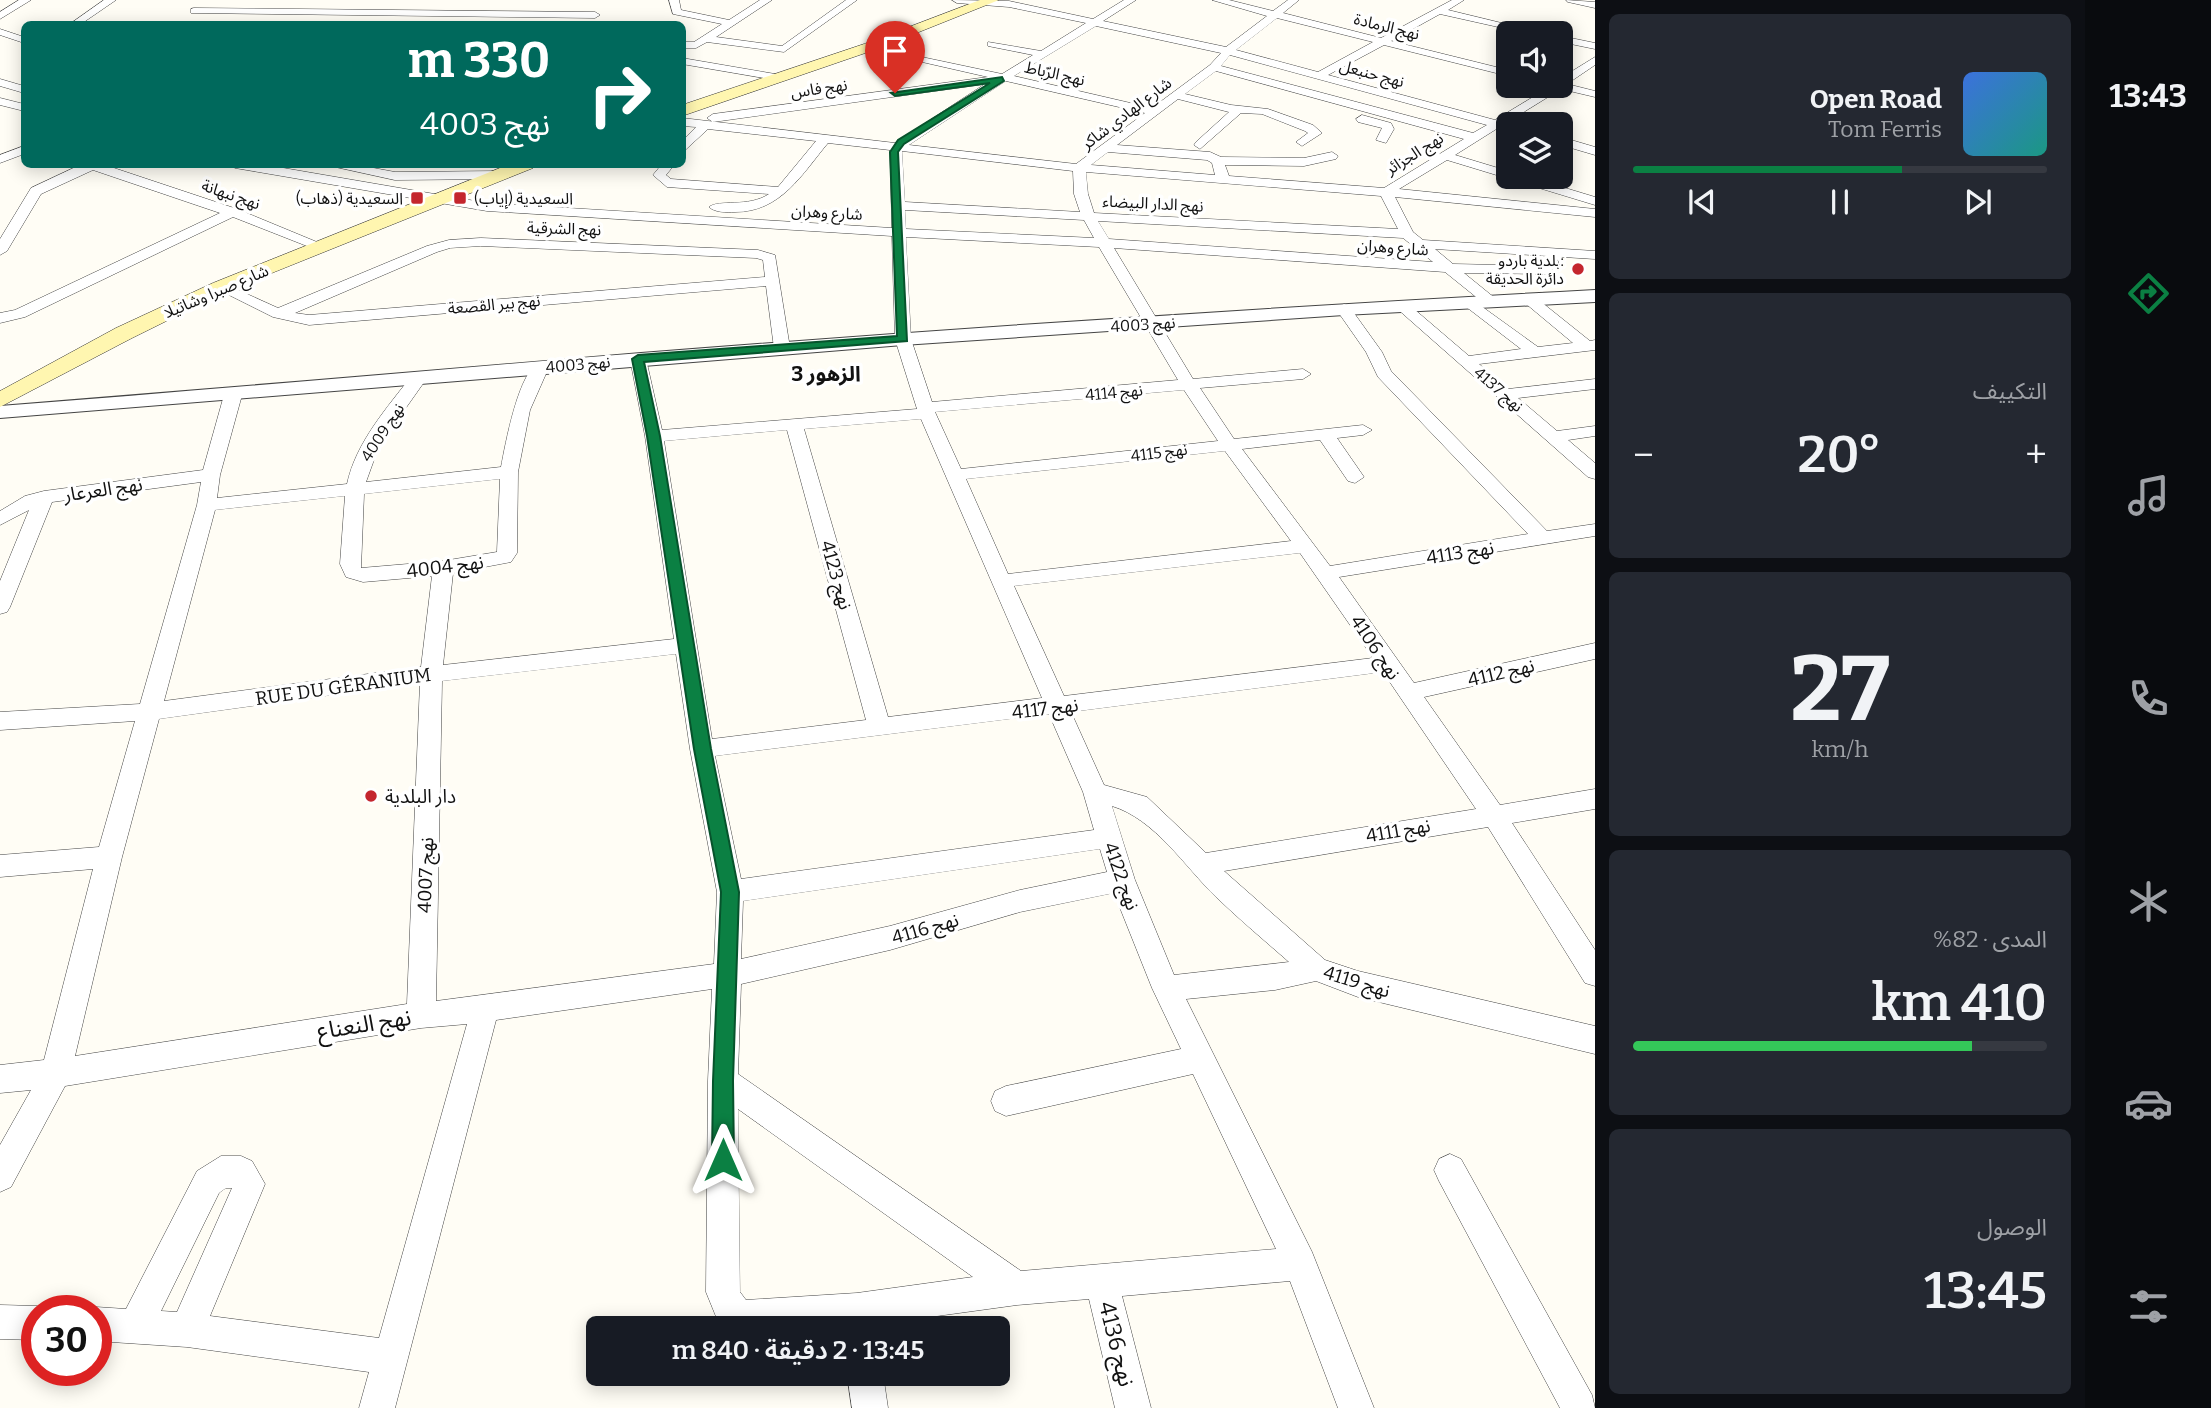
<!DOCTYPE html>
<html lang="ar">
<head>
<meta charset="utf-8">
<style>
	:root { --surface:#171b24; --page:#242831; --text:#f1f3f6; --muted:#9ea1a6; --line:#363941; --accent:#0b8043 }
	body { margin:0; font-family:Bitter,"Noto Sans Arabic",serif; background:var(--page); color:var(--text); direction:rtl; height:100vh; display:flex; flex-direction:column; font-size:26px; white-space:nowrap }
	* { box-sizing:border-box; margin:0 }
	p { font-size:23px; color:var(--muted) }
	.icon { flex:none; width:38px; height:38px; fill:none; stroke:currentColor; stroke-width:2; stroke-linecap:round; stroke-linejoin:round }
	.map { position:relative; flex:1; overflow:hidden; direction:ltr }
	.side { display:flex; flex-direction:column; gap:14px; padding:14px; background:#0d0f14; width:490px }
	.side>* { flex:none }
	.banner { position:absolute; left:21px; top:21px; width:665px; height:147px; border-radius:10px; box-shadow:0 4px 18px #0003; direction:rtl; background:#00695c; color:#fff; overflow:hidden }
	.tools { position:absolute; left:1496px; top:21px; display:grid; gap:14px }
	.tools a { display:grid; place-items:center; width:77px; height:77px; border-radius:10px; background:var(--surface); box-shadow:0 4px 18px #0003; font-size:35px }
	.speed { position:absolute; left:21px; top:1295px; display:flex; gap:14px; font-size:35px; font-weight:700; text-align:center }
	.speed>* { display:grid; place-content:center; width:91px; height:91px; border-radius:50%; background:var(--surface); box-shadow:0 4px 18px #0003; line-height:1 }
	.speed .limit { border:10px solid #d22; background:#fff; color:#111 }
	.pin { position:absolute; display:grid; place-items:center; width:60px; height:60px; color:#fff; margin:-72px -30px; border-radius:50% 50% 50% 0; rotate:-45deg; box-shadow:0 0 7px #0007 }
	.pin .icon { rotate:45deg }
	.me { position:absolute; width:77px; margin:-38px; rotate:0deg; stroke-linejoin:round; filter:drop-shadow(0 0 5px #0008) }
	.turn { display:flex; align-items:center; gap:24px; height:147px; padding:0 21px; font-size:32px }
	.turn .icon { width:91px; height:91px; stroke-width:2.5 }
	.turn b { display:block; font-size:49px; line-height:60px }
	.big { font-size:52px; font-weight:600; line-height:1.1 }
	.side .tile { flex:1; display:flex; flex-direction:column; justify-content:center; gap:10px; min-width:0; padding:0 24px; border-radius:10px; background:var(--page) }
	.side .dial { align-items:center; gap:0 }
	.dial b { font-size:91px; line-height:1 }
	.song { display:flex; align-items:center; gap:21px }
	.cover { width:84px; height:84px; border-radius:10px; background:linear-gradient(135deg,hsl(220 70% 55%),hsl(170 70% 35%)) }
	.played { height:7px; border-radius:4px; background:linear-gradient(90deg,var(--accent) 65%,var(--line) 65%) }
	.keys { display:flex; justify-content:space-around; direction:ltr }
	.heat { display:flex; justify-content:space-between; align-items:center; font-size:38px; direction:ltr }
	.charge { height:10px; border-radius:5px; background:linear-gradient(90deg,#34c759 82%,var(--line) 0) }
	.trip { position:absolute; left:586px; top:1316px; width:424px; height:70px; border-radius:10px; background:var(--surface); box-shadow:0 4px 18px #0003; font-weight:600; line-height:70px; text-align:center; direction:rtl }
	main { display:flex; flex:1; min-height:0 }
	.menu { display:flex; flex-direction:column; width:126px; justify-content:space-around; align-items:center; background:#090b0e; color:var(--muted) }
	.menu .icon { width:49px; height:49px }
	.menu .current { color:var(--accent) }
	.menu b { font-size:32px; color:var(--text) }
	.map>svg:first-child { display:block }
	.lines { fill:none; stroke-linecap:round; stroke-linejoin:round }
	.minor-casing { stroke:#444; stroke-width:1 }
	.tertiary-casing { stroke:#444; stroke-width:2 }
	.secondary-casing { stroke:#333; stroke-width:1 }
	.minor { fill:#fff; fill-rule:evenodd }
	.tertiary { fill:#fff; fill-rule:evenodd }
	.secondary { fill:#fff6b0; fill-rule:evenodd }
	.route { fill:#0b8043; stroke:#07532c; stroke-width:2 }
	.poi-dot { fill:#c4262e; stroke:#fff; stroke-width:2.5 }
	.labels { text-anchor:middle; stroke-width:7; stroke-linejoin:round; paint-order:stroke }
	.far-street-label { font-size:16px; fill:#111; stroke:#fff }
	.far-poi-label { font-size:16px; fill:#111; stroke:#fff; text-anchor:end }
	.street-label { font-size:19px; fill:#111; stroke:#fff }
	.poi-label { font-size:19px; fill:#111; stroke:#fff; text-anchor:start }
	.far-district-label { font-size:21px; font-weight:bold; fill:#111; stroke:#fff }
	.near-street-label { font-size:23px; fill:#111; stroke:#fff }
</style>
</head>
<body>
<main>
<nav class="menu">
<b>13:43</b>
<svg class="icon current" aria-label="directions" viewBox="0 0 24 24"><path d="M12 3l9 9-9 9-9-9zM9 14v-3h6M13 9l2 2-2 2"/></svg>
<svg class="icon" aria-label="music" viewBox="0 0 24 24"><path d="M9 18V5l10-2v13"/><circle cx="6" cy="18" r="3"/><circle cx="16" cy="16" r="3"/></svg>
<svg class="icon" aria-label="phone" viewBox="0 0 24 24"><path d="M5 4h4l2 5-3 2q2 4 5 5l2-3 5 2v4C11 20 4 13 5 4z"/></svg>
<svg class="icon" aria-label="climate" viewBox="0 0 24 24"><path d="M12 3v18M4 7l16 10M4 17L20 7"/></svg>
<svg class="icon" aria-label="car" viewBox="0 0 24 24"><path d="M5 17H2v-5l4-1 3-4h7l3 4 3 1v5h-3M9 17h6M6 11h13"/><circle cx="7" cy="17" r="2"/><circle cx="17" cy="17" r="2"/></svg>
<svg class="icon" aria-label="filters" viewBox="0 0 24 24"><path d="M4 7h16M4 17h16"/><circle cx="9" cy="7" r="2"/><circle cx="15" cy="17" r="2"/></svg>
</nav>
<section class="side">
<div class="tile">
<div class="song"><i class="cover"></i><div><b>Open Road</b><p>Tom Ferris</p></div></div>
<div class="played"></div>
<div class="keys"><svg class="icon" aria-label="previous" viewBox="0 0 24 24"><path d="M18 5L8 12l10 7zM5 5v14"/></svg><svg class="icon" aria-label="pause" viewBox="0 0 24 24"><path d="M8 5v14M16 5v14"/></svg><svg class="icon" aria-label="next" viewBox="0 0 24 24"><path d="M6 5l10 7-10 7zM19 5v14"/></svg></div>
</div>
<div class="tile"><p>التكييف</p>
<div class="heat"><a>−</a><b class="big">20°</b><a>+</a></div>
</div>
<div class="tile dial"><b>27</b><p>km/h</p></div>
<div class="tile"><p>المدى · 82%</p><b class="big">410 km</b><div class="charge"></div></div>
<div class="tile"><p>الوصول</p><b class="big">13:45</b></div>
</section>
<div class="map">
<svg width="1595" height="1408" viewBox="0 0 1595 1408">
	<rect width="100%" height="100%" fill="#fffdf5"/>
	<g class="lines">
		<defs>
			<g id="minor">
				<polygon points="19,0 31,0 0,19 0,12"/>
				<polygon points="104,0 116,0 81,24 70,24"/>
				<polygon points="669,0 679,0 681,10 729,20 760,0 772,0 716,37 782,46 846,0 857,0 784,52 707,42 696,48 682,48 682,42 694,42 722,24 673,14"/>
				<path d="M 952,0 L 1009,1 L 1093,19 L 1124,0 L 1136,0 L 1103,21 L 1226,47 L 1267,16 L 1212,0 L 1229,0 L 1273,11 L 1288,0 L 1299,0 L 1283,13 L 1381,38 L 1452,0 L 1464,0 L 1448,10 L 1543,33 L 1525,33 L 1440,14 L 1391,41 L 1508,70 L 1508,76 L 1384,45 L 1328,75 L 1495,120 L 1551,86 L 1561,86 L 1561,78 L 1595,57 L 1595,65 L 1567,84 L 1595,91 L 1595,97 L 1561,89 L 1506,123 L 1512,124 L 1508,124 L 1508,130 L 1498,128 L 1455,155 L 1508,171 L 1508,177 L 1529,177 L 1595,197 L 1595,205 L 1447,160 L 1399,189 L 1595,209 L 1595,217 L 1395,197 L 1413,232 L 1423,240 L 1595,251 L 1595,259 L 1435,249 L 1453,264 L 1546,266 L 1553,270 L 1546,274 L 1464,273 L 1496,299 L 1499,302 L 1496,305 L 1486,305 L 1445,272 L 1114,248 L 1193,379 L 1303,369 L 1311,374 L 1303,379 L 1200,388 L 1234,439 L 1363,425 L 1372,430 L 1363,435 L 1337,438 L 1364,477 L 1355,483 L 1348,481 L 1320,440 L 1242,449 L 1330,566 L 1528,534 L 1378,377 L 1366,352 L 1336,309 L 1344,304 L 1349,306 L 1382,352 L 1391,371 L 1547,531 L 1595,524 L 1595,536 L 1339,577 L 1414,683 L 1595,643 L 1595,659 L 1424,697 L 1500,805 L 1595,789 L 1595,809 L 1512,823 L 1595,950 L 1595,986 L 1585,983 L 1488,827 L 1224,871 L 1325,960 L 1358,971 L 1595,1026 L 1595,1054 L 1358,997 L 1316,981 L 1275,990 L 1186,999 L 1312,1252 L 1374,1408 L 1338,1408 L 1290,1281 L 1122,1296 L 1151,1408 L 1115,1408 L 1089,1299 L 1017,1305 L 857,1327 L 727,1328 L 717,1319 L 706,1292 L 708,1081 L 712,989 L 496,1020 L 395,1408 L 359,1408 L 369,1372 L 187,1347 L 96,1341 L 96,1311 L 87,1311 L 96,1307 L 126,1309 L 197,1171 L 221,1156 L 241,1156 L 252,1161 L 265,1184 L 210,1316 L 379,1338 L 467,1024 L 421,1028 L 65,1086 L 11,1187 L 0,1192 L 0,1145 L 31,1090 L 0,1093 L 0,1065 L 44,1060 L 93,869 L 0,877 L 0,855 L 99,847 L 135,721 L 0,730 L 0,712 L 140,704 L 197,505 L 201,482 L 52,502 L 10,607 L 7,612 L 0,614 L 0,581 L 29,510 L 0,525 L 0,511 L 25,496 L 44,491 L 203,470 L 224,395 L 233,390 L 242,395 L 220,475 L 217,498 L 347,484 C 356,442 387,408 413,374 L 419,373 L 427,378 L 379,446 L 366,482 L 501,467 C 505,446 519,367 541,362 L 549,367 L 530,410 L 518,472 L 517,553 L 511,562 L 453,573 L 443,665 L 674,639 L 645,436 L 630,359 L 638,354 L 646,359 L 662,430 L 917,409 L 895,339 L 892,236 L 487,211 L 235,168 L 229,164 L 260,164 L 487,203 L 892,228 L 890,150 L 828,143 C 802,174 781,212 735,212 C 726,212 716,213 709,207 C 719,199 748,208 769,194 L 667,187 L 653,175 L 662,164 L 675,164 L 666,175 L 671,179 L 778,187 L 816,141 L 708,129 L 682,153 L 682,141 L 696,127 L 682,126 L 682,118 L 895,143 L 985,84 L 713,122 L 707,118 L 713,114 L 988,77 L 865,49 L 865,45 L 1002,74 L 1033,55 L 988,46 L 988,42 L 1041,51 L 1086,23 L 1009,7 L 957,3 ZM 1277,18 L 1373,42 L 1318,72 L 1236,50 ZM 1096,26 L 1221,53 L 1210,65 L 1152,108 L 1014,76 ZM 1230,55 L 1487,125 L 1473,133 L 1221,66 ZM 1216,71 L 1464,139 L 1384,188 L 1229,176 L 1225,165 L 1304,166 L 1336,159 L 1338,156 L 1332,152 L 1304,158 L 1221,157 L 1210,152 L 1117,145 L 1178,99 L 1229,112 L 1196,142 L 1194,145 L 1200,149 L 1241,113 L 1262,114 L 1305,131 L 1308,133 L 1296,142 L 1302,146 L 1322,133 L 1313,125 L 1268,109 L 1231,105 L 1185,94 ZM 1006,81 L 1145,113 L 1076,164 L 909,145 ZM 902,151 L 1073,171 L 1074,194 L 1080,212 L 905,202 ZM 1108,152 L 1207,160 L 1212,163 L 1215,175 L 1091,165 ZM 1086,172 L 1381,196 L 1398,229 L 1094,213 L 1088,194 ZM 905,210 L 1084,220 L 1094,238 L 906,229 ZM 1098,221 L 1403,238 L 1433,262 L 1109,239 ZM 906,237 L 1099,247 L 1178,380 L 932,402 L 911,339 ZM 1184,390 L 1218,441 L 961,469 L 935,412 ZM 921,419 L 1042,698 L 888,717 L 804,429 ZM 787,430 L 866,720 L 712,739 L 664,441 ZM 1225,451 L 1291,541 L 1008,574 L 966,479 ZM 500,479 L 497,552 L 443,561 L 361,568 L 364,494 ZM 345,496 L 340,564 L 346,577 L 363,582 L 432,576 L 421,667 L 164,701 L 215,510 ZM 1300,553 L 1373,658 L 1064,696 L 1014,586 ZM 676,654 L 690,749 L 717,892 L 714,964 L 436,1001 L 442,681 ZM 1383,672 L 1476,809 L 1206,853 L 1147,797 L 1104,785 L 1071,712 ZM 420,683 L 407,1004 L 75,1056 L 122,857 L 159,719 ZM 1049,714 L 1083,792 L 1094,830 L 741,879 L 715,756 ZM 1112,806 C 1155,819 1185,867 1216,897 C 1240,920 1265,941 1289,962 L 1174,975 L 1135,880 ZM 1100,849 L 1107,872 L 1020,890 L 890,926 L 741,959 L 743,901 ZM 1114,893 L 1152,988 L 1181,1049 L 1006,1086 L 995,1091 L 991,1101 L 995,1111 L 1006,1116 L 1193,1074 L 1276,1249 L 1021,1271 L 738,1074 L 741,984 L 890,950 L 1020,912 ZM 738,1109 L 973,1277 L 857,1293 L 746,1300 L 740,1292 ZM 226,1188 L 232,1188 L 177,1312 L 161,1311 L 219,1193 Z"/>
				<polygon points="1566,0 1595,2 1595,8 1568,2"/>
				<polygon points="194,8 595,12 600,15 595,18 191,13 191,9"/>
				<polygon points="0,29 24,37 24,43 0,35"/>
				<polygon points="1561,36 1595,43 1595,49 1561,42"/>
				<polygon points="682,58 781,75 787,78 781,81 682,64"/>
				<polygon points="0,79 24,86 24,93 0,86"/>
				<polygon points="0,98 24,104 24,111 0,105"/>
				<polygon points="1362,115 1391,123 1394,129 1386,143 1376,140 1382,128 1358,122 1356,119"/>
				<polygon points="1561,137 1595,147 1595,155 1561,145"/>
				<polygon points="24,146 24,154 0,163 0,155"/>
				<polygon points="82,164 102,164 237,209 329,247 327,250 317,250 233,217 25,317 0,323 0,313 15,310 220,213 93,170 41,194 7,251 0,255 0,239 31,188"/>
				<polygon points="322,164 352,164 395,172 500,171 506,175 500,179 395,180"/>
				<path d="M 481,238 L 758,250 L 775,255 L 790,348 L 782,353 L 774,348 L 766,286 L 309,325 L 273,317 L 213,287 L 215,284 L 225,284 L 278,308 L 427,246 L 449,240 ZM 481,246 L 756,258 L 763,260 L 765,277 L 309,315 L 295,313 L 437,252 L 450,248 Z"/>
				<polygon points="1530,295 1535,297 1590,341 1595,340 1595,350 1479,364 1508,389 1595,379 1595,389 1518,398 1557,431 1595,426 1595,436 1568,440 1595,463 1595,479 1588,477 1394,306 1397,303 1407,303 1469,356 1521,349 1465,306 1462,303 1470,298 1538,347 1573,343 1525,303 1522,300 1525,297"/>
				<polygon points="1450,1154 1461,1159 1592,1395 1595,1408 1560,1408 1439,1181 1434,1170 1439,1159"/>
				<polygon points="0,1305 37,1306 49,1311 37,1311 37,1340 0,1339"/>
				<polygon points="847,1374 883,1374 888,1408 852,1408"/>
			</g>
			<path id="tertiary" d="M 1595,290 L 1595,302 L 1344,315 L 903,345 L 0,418 L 0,406 C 214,390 427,370 641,353 C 959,328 1277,307 1595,290 Z"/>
			<g id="secondary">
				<polygon points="980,0 999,0 874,50 682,116 682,105 864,44"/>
				<polygon points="510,164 535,164 533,168 227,291 132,338 0,407 0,391 116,328 213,283"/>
			</g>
		</defs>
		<use href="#minor" class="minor-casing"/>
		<use href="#tertiary" class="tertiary-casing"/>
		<use href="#secondary" class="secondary-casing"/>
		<use href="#minor" class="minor"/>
		<use href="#tertiary" class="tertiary"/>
		<use href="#secondary" class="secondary"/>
	</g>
	<polygon class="route" points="1002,77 1004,81 904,144 898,152 907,341 644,362 660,436 711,749 739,892 733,1081 734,1160 731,1168 723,1171 715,1168 712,1160 713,1081 721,892 694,749 647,436 632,359 638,355 897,336 890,152 898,140 990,83 895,96 891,93"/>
	<g class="poi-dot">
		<rect x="410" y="191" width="14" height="14" rx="3.5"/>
		<rect x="453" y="191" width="14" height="14" rx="3.5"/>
		<circle cx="1578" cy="269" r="7"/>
		<circle cx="371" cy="796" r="7"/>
	</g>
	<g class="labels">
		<g class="far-street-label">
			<text transform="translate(1387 26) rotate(14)" y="6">نهج الرمادة</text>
			<text transform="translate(1055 73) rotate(13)" y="6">نهج الرّباط</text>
			<text transform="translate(1372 73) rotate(15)" y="6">نهج حنبعل</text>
			<text transform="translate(819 88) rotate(-8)" y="6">نهج فاس</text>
			<text transform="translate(1126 113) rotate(-37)" y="6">شارع الهادي شاكر</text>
			<text transform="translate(1414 153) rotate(-32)" y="6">نهج الجزائر</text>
			<text transform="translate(231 194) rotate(19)" y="6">نهج نبهانة</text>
			<text transform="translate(1153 203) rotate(3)" y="6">نهج الدار البيضاء</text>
			<text transform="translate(827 212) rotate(3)" y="6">شارع وهران</text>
			<text transform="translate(564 228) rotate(2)" y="6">نهج الشرقية</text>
			<text transform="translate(1393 247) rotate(4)" y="6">شارع وهران</text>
			<text transform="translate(216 291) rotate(-23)" y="6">شارع صبرا وشاتيلا</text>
			<text transform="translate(494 304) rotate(-5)" y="6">نهج بير القصعة</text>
			<text transform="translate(1143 324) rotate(-4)" y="6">نهج 4003</text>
			<text transform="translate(578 364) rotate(-5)" y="6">نهج 4003</text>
			<text transform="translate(1499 389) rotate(41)" y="6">نهج 4137</text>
			<text transform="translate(1114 392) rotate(-5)" y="6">نهج 4114</text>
			<text transform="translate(382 432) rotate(-57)" y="6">نهج 4009</text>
			<text transform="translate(1159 452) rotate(-7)" y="6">نهج 4115</text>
		</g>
		<g class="far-poi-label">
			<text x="403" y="204">السعيدية (ذهاب)</text>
			<text x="474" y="204" text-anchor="start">السعيدية (إياب)</text>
			<text x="1564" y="266">بلدية باردو:<tspan x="1564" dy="18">دائرة الحديقة</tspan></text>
		</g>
		<g class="street-label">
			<text transform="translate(103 489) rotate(-8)" y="7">نهج العرعار</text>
			<text transform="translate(1460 552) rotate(-9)" y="7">نهج 4113</text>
			<text transform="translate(445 566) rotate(-7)" y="7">نهج 4004</text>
			<text transform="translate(837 575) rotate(74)" y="7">نهج 4123</text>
			<text transform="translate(1376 647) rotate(56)" y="7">نهج 4106</text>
			<text transform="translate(1501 672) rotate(-13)" y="7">نهج 4112</text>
			<text transform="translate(343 686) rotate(-8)" y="7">RUE DU GÉRANIUM</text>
			<text transform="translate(1045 708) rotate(-7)" y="7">نهج 4117</text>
			<text transform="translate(1398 830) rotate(-10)" y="7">نهج 4111</text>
			<text transform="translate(425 875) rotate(-88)" y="7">نهج 4007</text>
			<text transform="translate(1122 876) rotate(70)" y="7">نهج 4122</text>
			<text transform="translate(925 928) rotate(-16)" y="7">نهج 4116</text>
			<text transform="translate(1357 981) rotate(17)" y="7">نهج 4119</text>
		</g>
		<g class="poi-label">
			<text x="385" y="803">دار البلدية</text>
		</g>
		<g class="far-district-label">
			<text x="826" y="381">الزهور 3</text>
		</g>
		<g class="near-street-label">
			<text transform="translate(364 1024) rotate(-9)" y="8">نهج النعناع</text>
			<text transform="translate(1117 1344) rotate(76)" y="8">نهج 4136</text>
		</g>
	</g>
</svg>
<div class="tools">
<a><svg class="icon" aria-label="sound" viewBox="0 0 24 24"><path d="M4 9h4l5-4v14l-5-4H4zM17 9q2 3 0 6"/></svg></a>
<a><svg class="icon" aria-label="layers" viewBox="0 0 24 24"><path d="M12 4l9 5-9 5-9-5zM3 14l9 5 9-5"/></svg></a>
</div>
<div class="speed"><div class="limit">30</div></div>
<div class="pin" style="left:895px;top:93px;background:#d93025"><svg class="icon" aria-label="arrive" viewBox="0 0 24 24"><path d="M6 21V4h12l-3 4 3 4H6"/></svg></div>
<svg class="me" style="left:723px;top:1160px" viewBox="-20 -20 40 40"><path d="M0-17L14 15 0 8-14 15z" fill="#0b8043" stroke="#fff" stroke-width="4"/></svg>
<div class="trip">13:45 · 2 دقيقة · 840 m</div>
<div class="banner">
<div class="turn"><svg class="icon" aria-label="right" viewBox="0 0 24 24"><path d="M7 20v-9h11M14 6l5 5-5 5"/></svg><div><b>330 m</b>نهج 4003</div></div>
</div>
</div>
</main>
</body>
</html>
